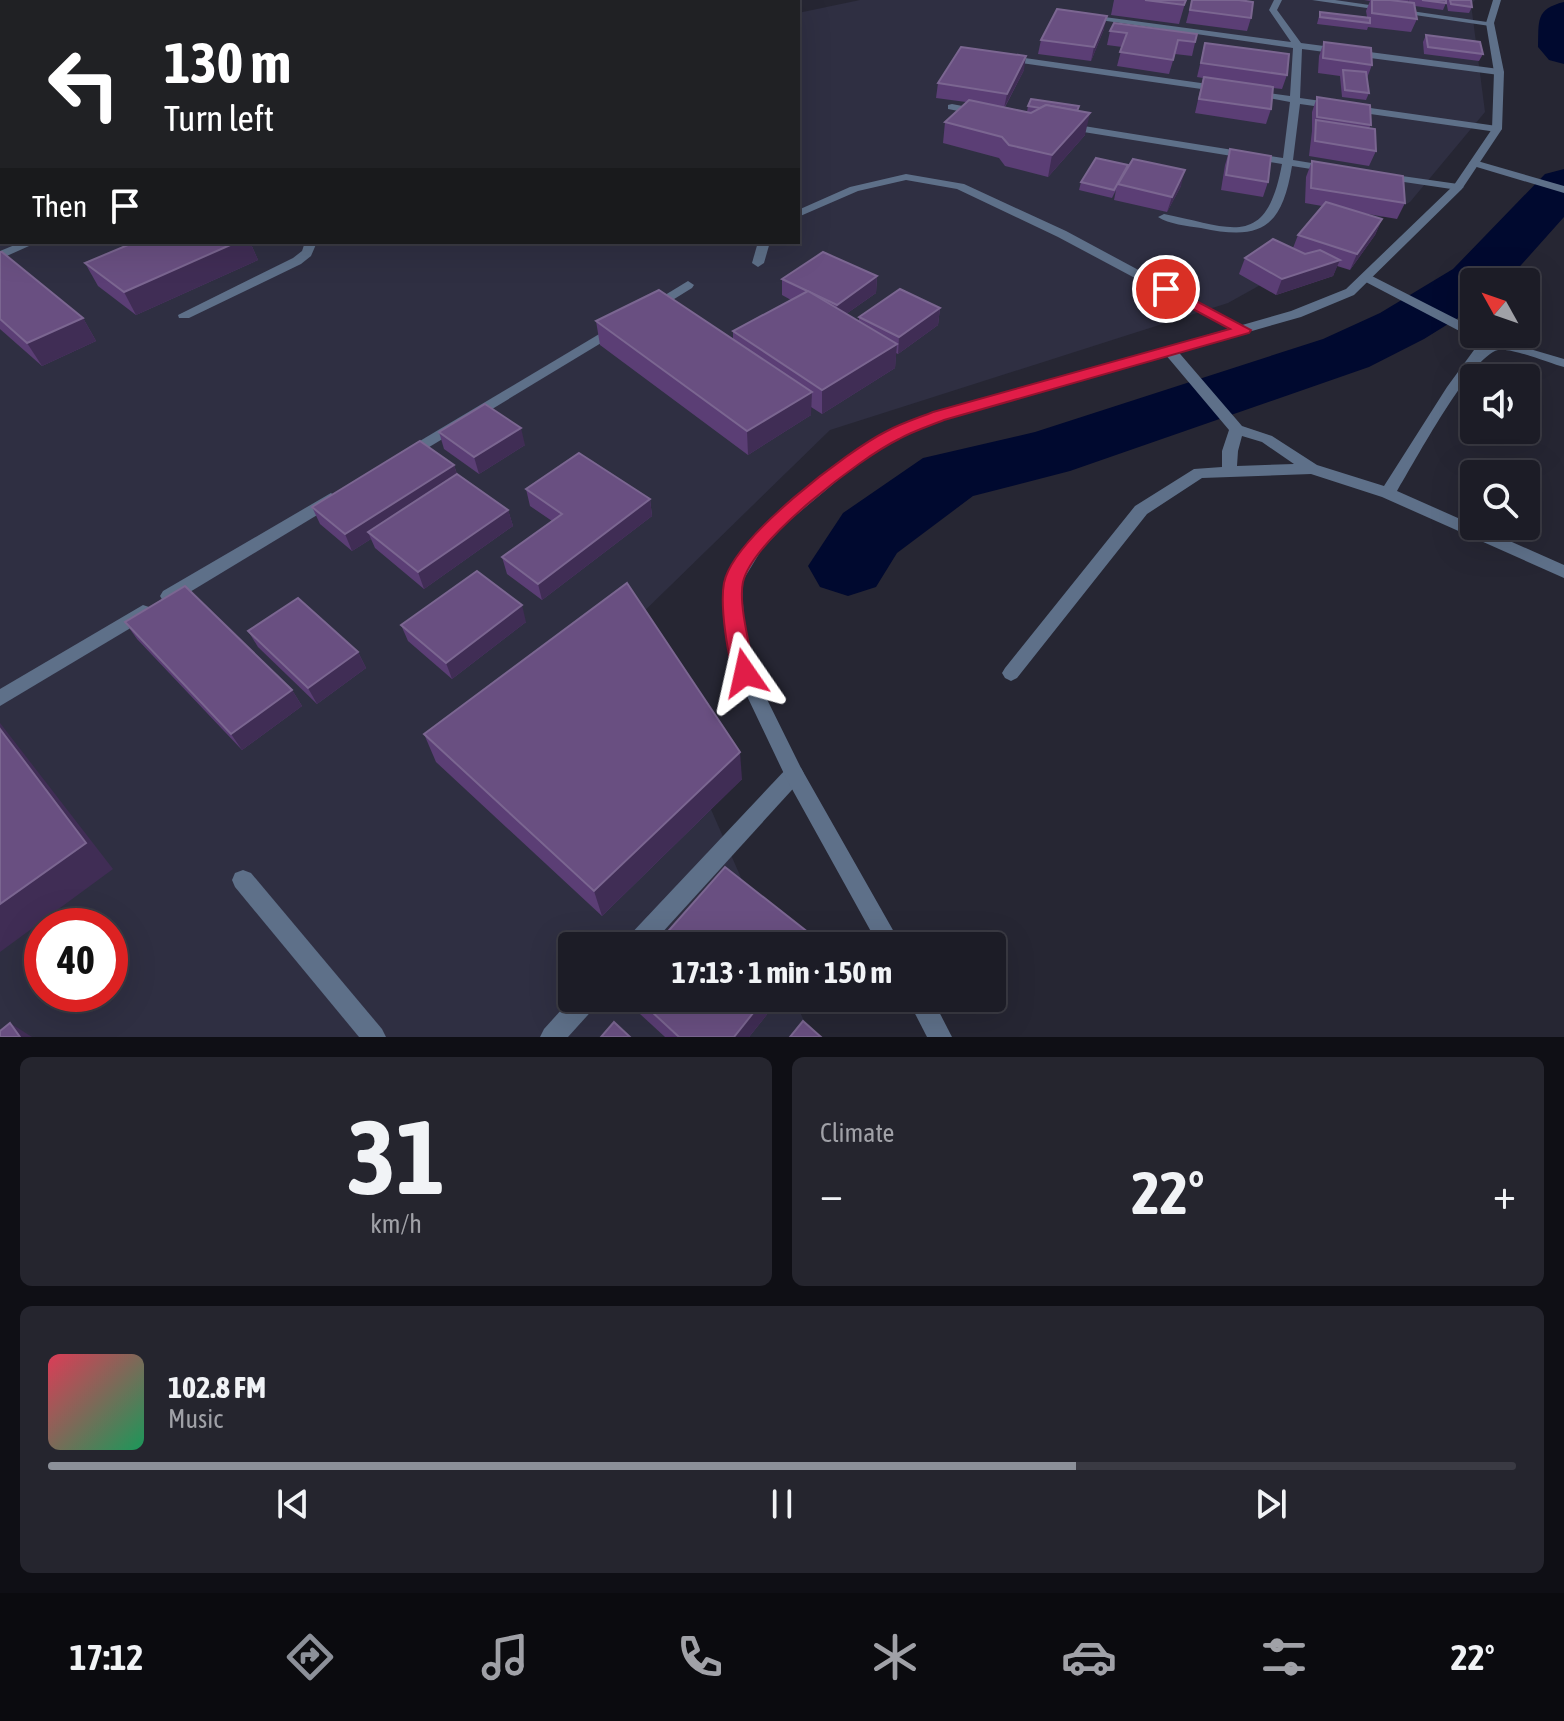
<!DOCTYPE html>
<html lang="en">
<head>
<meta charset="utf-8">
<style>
	:root { --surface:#1c1c26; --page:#25252e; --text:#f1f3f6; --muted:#a0a1a7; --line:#3a3a43; --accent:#8c9099 }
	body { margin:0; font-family:"Asap Condensed",sans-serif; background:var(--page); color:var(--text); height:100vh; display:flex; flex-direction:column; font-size:30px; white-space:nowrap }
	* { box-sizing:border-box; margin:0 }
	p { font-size:26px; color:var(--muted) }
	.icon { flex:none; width:44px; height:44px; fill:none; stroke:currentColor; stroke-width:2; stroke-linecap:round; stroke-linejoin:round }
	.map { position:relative; height:1037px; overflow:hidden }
	.side { display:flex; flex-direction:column; gap:20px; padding:20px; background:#0f0f15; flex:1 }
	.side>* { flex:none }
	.guide { position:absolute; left:0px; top:0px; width:800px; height:244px; box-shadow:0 8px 32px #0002,0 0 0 2px var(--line); background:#202124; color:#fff; overflow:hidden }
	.needle { width:52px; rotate:310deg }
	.controls { position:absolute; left:1460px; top:268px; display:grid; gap:16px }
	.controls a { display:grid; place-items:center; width:80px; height:80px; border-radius:8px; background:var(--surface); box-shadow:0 8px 32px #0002,0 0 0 2px var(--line); font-size:40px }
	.speed { position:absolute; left:24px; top:908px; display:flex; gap:16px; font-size:40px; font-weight:700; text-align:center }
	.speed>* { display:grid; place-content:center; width:104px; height:104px; border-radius:50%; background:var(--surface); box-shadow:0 8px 32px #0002,0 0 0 2px var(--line); line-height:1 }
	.speed .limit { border:12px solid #d22; background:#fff; color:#111 }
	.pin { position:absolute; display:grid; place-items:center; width:68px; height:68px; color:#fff; margin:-34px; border:4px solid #fff; border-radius:50%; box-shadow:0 2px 8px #0007 }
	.me { position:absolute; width:88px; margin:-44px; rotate:349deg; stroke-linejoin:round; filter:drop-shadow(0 0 6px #0008) }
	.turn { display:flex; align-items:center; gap:28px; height:168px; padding:0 32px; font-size:36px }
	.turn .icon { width:104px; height:104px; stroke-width:2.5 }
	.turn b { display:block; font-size:56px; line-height:68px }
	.then { display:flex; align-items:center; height:76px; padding:0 32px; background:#0003; gap:16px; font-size:30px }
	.big { font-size:60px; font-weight:700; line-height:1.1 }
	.side .tile { flex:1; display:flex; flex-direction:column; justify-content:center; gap:12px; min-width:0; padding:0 28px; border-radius:12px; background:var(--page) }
	.side .dial { align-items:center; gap:0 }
	.dial b { font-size:104px; line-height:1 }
	.song { display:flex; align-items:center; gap:24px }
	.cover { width:96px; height:96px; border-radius:12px; background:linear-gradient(135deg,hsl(350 70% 55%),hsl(150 70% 35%)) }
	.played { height:8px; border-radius:4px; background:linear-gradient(90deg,var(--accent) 70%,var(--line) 70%) }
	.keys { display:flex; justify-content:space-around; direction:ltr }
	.heat { display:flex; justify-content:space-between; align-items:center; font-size:44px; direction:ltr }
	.side .tiles { flex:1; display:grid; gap:20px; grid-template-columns:1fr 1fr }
	.tile:last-child { grid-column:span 2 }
	.trip { position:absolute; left:558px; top:932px; width:448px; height:80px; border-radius:8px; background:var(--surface); box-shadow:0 8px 32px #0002,0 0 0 2px var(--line); font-weight:700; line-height:80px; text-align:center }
	.menu { display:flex; height:128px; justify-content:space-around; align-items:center; background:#0b0b0f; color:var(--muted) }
	.menu .icon { width:56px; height:56px }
	.menu .selected { color:var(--accent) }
	.menu b { font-size:36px; color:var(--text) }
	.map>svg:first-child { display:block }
	.built { fill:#2f2f42; fill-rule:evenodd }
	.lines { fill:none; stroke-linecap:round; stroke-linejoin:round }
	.river { fill:#00092f; fill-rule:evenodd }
	.service { fill:#5e7089; fill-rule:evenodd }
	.minor { fill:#5e7089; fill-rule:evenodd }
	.tertiary { fill:#5e7089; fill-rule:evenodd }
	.wall { fill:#5b3e75 }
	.shaded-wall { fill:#402d55 }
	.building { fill:#694f81; stroke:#7b6691; stroke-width:2 }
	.route { fill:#e11d48; stroke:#92132f; stroke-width:2 }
</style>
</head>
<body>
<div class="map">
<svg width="1564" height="1037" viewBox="0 0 1564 1037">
	<rect width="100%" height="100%" fill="#262633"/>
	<path class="built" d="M 0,0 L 771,2 L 2,2 L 2,242 L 798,242 L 798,13 L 860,0 L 1475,0 L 1471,4 L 1485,112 L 1410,202 L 1228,303 L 830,430 L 630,625 L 771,946 L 572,946 L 572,998 L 794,998 L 811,1037 L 0,1037 ZM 42,926 L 110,926 L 110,994 L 42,994 Z"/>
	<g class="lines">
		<g class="river">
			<path d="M 1564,2 L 1564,64 L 1549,60 L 1538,47 C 1539,21 1535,9 1564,2 Z"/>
			<polygon points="1564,169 1564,217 1506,282 1474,282 1474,308 1424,339 1369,367 1070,471 973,496 897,553 876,587 848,596 820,587 808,566 843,513 923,458 1035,432 1323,339 1380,313 1453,269 1545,174"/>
		</g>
		<g class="service">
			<polygon points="1474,160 1564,186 1564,193 1470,165 1469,163"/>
			<polygon points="906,174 964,184 1066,231 1250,330 1243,334 1238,333 1058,237 957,189 906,180 858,191 798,217 798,210 850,187"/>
			<polygon points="22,242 38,242 0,259 0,251"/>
			<polygon points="305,242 317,242 311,256 301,264 189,318 179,318 178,315 293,258 302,251"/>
			<polygon points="758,242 770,242 764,263 758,267 752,263"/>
			<polygon points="1366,273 1474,328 1474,334 1480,334 1469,336 1362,280 1360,277"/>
			<polygon points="688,281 694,285 692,288 658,309 653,310 647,306"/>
			<polygon points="616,324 621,325 621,331 411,458 406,459 398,454"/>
			<path d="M 1492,338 L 1564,359 L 1564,367 C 1549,363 1511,347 1498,350 C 1471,356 1414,463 1397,491 L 1564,565 L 1564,578 L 1382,497 L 1311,474 L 1202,478 L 1147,514 L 1017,678 L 1011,681 L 1005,678 L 1002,673 L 1005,668 L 1135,506 L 1194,469 L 1222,467 L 1222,451 L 1229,430 L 1165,354 L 1165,348 L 1175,348 L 1242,426 L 1272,436 L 1317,465 L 1384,486 L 1447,387 L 1474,350 L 1487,345 L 1487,339 ZM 1242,436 L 1262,442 L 1294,464 L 1237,466 L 1238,451 Z"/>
			<polygon points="331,493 339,499 337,503 175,601 163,601 160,596 163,591"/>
			<polygon points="143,605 149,607 152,612 149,617 0,706 0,689"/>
		</g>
		<g class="minor">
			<path d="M 1274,0 L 1282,0 L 1277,10 L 1301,43 L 1499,69 L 1504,72 L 1499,75 L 1302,49 L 1300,98 L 1497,126 L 1502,129 L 1497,132 L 1300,104 L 1293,160 L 1330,166 L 1335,169 L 1330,172 L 1292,166 C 1282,228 1261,241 1201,228 C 1187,226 1169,224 1158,217 L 1164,214 C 1231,227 1266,251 1282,164 L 1065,129 L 1060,126 L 1065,123 L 1283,158 L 1290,102 L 1248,94 L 1253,91 L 1290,96 L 1293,48 L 1093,19 L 1097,16 L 1291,42 L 1269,10 Z"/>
			<polygon points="1312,0 1335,0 1494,23 1490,26"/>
			<polygon points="1004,55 1222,86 1227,89 1222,92 1001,60 999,58"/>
			<polygon points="952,104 983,110 984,112 979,115 948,109 948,105"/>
			<polygon points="1381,173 1458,184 1464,187 1458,190 1377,178 1376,176"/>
			<polygon points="794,765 801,768 804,774 801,780 650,946 624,946 627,938 787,768"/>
			<polygon points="243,870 251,873 382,1029 386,1037 359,1037 235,887 232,880 235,873"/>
			<polygon points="572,998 600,998 596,1006 568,1037 540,1037 544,1029"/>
		</g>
		<g class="tertiary">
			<polygon points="1493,0 1501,0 1494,23 1504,72 1502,129 1462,189 1354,295 1301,317 944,419 898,438 856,465 789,521 762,549 742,582 744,624 754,673 801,768 902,946 879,946 787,780 736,673 726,624 726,582 750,541 777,513 846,457 888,432 934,413 1291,311 1346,289 1454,185 1492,129 1494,72 1486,23"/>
			<polygon points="907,998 932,998 952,1037 927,1037"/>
		</g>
	</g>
	<g class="wall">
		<polygon points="1114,0 1186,0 1179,24 1111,15"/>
		<polygon points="1192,0 1251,18 1247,31 1186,23"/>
		<polygon points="1364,0 1409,0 1408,2 1409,2 1409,0 1446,0 1446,3 1443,10 1415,6 1417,19 1411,32 1368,27 1367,30 1317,24 1320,12 1367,17 1366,11 1370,1"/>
		<polygon points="1446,0 1471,0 1472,7 1469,13 1448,11"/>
		<polygon points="1104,29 1091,61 1038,54 1041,40"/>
		<polygon points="1110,31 1197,34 1192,56 1175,54 1169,74 1117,66 1122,47 1107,45"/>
		<polygon points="1426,35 1483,54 1479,61 1424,54 1423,42"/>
		<polygon points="1324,42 1372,65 1367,78 1369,93 1366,100 1342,97 1340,76 1318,73 1319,56"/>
		<polygon points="1205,43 1287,75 1282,89 1273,88 1271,109 1266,124 1195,113 1203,78 1197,77"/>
		<polygon points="1024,70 1005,107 1027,112 1028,106 1078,111 1085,135 1048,177 1005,166 999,158 943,143 945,122 966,102 936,98 938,83"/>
		<polygon points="1317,97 1371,125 1369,128 1376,151 1369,166 1309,156 1312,131 1312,112"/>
		<polygon points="1230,149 1268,182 1263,197 1221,190 1225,165"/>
		<polygon points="1312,161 1405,203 1397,219 1362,213 1382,219 1375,235 1350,270 1337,266 1333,276 1276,295 1239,274 1245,258 1293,248 1298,235 1322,206 1305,203 1306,177"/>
		<polygon points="1081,182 1181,186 1167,212 1114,200 1116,190 1112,198 1079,190"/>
		<polygon points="135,242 250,242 258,260 136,315 98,286 85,263"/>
		<polygon points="0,252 83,318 96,341 42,366 0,329"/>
		<polygon points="877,276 876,293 846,314 859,322 859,317 940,308 938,325 898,354 896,353 895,368 822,414 811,407 811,415 748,455 600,345 596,321 733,339 733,331 791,300 782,295 782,279"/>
		<polygon points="439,432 525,445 479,474 444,449"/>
		<polygon points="454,465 457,474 508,510 513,526 424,589 375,548 371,539 352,551 320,524 312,507"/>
		<polygon points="526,489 650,499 652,516 542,600 507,574 502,557 552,521 530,506"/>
		<polygon points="125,622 292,690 302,706 242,750 137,639"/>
		<polygon points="526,622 452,679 408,641 401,625"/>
		<polygon points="248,631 358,652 366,668 317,704 258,647"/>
		<polygon points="424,734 742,779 602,916 436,762"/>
		<polygon points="626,998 780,998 749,1037 665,1037 627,1002"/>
	</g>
	<g class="shaded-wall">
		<polygon points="1107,16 1104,29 1091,61 1094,47"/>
		<polygon points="1026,56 1024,70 1004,108 1007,94"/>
		<polygon points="1090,113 1085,135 1048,177 1052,155"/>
		<polygon points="1185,170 1181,186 1167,212 1172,197"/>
		<polygon points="2,189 2,223 0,224 0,190"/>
		<polygon points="1382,219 1375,235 1350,270 1357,254"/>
		<polygon points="237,242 250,242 258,260 136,315 124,292"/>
		<polygon points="1340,260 1333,276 1276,295 1282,279"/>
		<polygon points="877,276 876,293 836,321 837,305"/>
		<polygon points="940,308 938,325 898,354 899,337"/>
		<polygon points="83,318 96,341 42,366 27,343"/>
		<polygon points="897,344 895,368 822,414 822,390"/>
		<polygon points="812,392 811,415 748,455 747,431"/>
		<polygon points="521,428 525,445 479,474 474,457"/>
		<polygon points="454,465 459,481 368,532 371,539 352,551 345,534"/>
		<polygon points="650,499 652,516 542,600 538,584"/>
		<polygon points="508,510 513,526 424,589 418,572"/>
		<polygon points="522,605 526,622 452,679 446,663"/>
		<polygon points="358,652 366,668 317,704 308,688"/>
		<polygon points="292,690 302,706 242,750 231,734"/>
		<polygon points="0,723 113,869 0,952"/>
		<polygon points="740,752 742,779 602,916 594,891"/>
		<polygon points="814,937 813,946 807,946"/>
		<polygon points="765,998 780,998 749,1037 734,1037"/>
		<polygon points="10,1023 32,1037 20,1037"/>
	</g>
	<g class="building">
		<polygon points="1145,0 1186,0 1184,5"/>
		<polygon points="1192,0 1239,0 1253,2 1251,18 1190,10"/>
		<polygon points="1372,0 1390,0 1414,3 1417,19 1372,13"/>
		<polygon points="1422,0 1446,0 1446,3"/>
		<polygon points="1450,0 1471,0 1472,7 1451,4"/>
		<polygon points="1057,9 1107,16 1094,47 1041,40"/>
		<polygon points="1320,12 1370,18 1370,23 1320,17"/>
		<polygon points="1114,23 1197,34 1195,42 1178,40 1173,60 1120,52 1127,33 1110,31"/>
		<polygon points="1426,35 1480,42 1483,54 1428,47"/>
		<polygon points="1324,42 1371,48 1372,65 1323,58"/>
		<polygon points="1205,43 1289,54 1287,75 1201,63"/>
		<polygon points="961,47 1026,56 1007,94 938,83"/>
		<polygon points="1343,70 1366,72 1369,93 1345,90"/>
		<polygon points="1204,77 1273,87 1271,109 1199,99"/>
		<polygon points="1317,97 1370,105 1371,125 1317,117"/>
		<polygon points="1031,99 1079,106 1077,111 1046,105 1040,108 1028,106"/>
		<polygon points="969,100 1031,113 1046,105 1090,113 1052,155 1009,145 1002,137 945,122"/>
		<polygon points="1316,120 1375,129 1376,151 1315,141"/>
		<polygon points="1230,149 1271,156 1268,182 1226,175"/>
		<polygon points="1096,158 1128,165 1114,190 1081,182"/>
		<polygon points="1133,159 1185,170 1172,197 1118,184"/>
		<polygon points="1312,161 1403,176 1405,203 1311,188"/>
		<polygon points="1326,202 1382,219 1357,254 1298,235"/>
		<polygon points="1273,239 1305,254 1320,250 1340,260 1282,279 1245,258"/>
		<polygon points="135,242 237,242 124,292 85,263"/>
		<polygon points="0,252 2,252 83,318 27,343 0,319"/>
		<polygon points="823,252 877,276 837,305 782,279"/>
		<polygon points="900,289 940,308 899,337 859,317"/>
		<polygon points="659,290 812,392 747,431 596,321"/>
		<polygon points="808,291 897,344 822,390 733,331"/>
		<polygon points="485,404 521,428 474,457 439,432"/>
		<polygon points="420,441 454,465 345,534 312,507"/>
		<polygon points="579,453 650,499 538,584 502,557 562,514 526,489"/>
		<polygon points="457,474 508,510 418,572 368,532"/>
		<polygon points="477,571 522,605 446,663 401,625"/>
		<polygon points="627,583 740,752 594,891 424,734"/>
		<polygon points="185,586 292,690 231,734 125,622"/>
		<polygon points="298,598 358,652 308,688 248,631"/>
		<polygon points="0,729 86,843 0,904"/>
		<polygon points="725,867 814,937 807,946 655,946"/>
		<polygon points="637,998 765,998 734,1037 679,1037"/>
		<polygon points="803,1021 821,1037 790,1037"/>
		<polygon points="614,1022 630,1037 601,1037"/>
		<polygon points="10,1023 20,1037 0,1037 0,1031"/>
	</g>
	<path class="route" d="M 1166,285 L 1251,330 L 1249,333 L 944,420 C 929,426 913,431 899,439 C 860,458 753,540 743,582 C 738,604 751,651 755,673 L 752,679 L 745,682 L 737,679 C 727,660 720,604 724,583 C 733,538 847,451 887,431 C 902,423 918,418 933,412 L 1230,329 L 1161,292 L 1161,286 Z"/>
</svg>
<div class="controls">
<a><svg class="needle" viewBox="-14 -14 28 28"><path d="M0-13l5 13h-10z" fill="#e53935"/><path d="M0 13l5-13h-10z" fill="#a0a1a7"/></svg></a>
<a><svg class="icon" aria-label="sound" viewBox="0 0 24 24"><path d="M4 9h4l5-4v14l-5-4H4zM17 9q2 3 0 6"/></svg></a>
<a><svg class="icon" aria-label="search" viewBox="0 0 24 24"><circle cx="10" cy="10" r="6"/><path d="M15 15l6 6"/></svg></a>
</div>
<div class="speed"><div class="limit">40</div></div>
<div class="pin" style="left:1166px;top:289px;background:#d93025"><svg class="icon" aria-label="arrive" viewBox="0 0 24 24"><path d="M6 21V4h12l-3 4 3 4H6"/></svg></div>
<svg class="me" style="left:745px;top:673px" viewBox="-20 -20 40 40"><path d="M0-17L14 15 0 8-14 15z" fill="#e11d48" stroke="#fff" stroke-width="4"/></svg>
<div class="trip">17:13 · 1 min · 150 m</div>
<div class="guide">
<div class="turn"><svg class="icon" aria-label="left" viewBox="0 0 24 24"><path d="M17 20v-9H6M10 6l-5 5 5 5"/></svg><div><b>130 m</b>Turn left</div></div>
<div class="then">Then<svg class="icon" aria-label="arrive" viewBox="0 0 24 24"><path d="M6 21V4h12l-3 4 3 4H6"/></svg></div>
</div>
</div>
<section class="side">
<div class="tiles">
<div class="tile dial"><b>31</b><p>km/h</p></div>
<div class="tile"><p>Climate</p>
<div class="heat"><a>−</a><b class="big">22°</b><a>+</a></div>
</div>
<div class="tile">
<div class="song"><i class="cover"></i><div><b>102.8 FM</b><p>Music</p></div></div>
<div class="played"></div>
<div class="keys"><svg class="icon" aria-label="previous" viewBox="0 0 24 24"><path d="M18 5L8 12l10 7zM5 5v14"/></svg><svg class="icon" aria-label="pause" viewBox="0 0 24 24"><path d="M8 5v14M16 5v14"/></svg><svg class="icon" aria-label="next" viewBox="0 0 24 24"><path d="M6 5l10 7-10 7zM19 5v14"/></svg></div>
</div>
</div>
</section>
<nav class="menu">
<b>17:12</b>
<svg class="icon selected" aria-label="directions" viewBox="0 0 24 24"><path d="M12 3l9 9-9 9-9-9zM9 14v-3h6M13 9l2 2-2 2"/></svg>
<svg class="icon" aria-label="music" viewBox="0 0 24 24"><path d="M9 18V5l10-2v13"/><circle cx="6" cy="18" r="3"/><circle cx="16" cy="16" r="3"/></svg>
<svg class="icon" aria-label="phone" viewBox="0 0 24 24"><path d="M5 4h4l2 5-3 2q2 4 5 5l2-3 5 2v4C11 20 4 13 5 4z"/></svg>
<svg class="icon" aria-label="climate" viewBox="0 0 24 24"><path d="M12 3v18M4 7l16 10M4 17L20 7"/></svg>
<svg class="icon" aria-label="car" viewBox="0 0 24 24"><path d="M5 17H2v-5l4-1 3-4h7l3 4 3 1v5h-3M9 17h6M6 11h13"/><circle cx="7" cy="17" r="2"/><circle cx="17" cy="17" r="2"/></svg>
<svg class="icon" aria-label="filters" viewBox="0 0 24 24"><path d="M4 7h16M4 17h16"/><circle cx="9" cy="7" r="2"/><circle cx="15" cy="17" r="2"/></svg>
<b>22°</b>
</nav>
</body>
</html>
